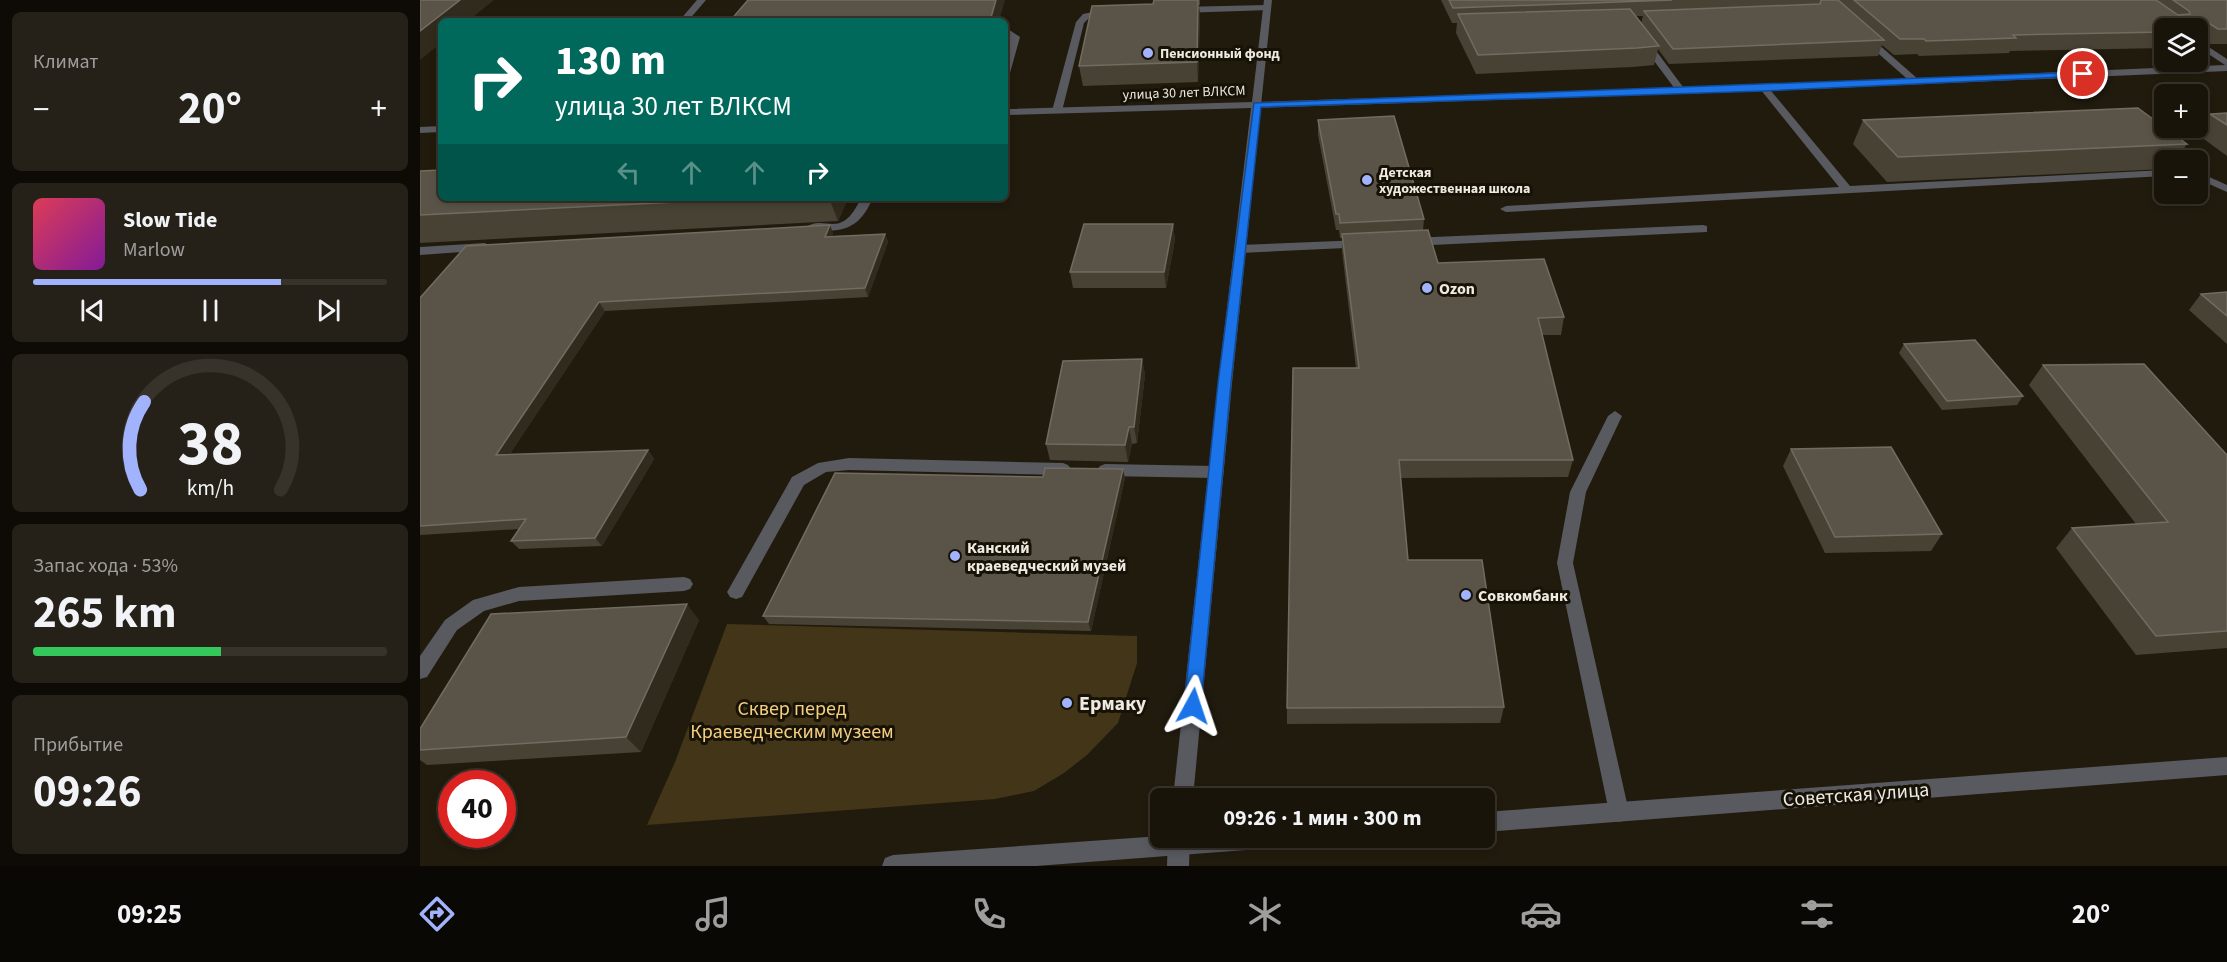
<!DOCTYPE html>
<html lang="ru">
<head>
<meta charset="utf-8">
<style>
	:root { --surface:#19140a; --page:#262118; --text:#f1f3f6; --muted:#9f9e9c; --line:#37332b; --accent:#a1b3fd }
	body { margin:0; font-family:"Source Sans 3",sans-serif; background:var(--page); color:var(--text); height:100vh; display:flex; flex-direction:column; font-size:22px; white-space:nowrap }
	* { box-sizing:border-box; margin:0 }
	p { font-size:20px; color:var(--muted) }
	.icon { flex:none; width:33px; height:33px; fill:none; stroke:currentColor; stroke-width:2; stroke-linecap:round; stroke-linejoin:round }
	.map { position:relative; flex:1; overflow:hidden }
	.side { display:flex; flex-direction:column; gap:12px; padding:12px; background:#0e0b06; width:420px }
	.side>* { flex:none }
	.hud { position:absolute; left:18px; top:18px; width:570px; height:183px; border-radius:9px; box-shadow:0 3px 9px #0003,0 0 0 2px var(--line); background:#00695c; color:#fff; overflow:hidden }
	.fabs { position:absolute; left:1734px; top:18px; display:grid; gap:12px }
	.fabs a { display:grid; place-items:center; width:54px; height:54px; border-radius:9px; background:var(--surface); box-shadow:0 3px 9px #0003,0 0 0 2px var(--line); font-size:30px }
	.speed { position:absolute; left:18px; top:770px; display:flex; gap:12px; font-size:30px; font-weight:700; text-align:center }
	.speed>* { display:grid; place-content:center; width:78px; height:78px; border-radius:50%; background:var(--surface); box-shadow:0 3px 9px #0003,0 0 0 2px var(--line); line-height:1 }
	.speed .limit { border:9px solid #d22; background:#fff; color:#111 }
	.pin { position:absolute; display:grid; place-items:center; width:51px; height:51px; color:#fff; margin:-26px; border:3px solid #fff; border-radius:50%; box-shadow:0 2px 6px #0007 }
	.me { position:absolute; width:66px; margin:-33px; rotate:5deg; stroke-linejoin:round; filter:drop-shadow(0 0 4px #0008) }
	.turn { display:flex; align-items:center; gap:21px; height:126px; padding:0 18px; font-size:27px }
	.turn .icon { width:78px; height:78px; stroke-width:2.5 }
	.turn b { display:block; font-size:42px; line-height:51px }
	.lanes { display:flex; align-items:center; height:57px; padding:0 18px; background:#0003; justify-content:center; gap:30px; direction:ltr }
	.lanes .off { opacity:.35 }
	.big { font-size:45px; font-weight:700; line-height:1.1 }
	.side .tile { flex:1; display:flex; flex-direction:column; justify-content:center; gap:9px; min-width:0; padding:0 21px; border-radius:9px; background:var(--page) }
	.side .dial { align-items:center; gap:0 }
	.dial svg { height:156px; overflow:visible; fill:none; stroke:var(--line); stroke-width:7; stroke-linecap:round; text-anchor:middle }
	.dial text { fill:var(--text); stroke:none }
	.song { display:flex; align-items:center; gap:18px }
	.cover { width:72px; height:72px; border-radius:9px; background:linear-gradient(135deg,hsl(350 70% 55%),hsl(290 70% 35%)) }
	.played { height:6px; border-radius:3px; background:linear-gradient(90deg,var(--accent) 70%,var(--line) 70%) }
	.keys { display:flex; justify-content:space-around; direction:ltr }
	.heat { display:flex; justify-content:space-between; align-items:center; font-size:33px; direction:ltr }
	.charge { height:9px; border-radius:4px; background:linear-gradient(90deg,#34c759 53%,var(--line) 0) }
	.trip { position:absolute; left:730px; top:788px; width:345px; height:60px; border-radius:9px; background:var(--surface); box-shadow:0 3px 9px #0003,0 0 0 2px var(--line); font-weight:700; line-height:60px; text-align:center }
	.tab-bar { display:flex; height:96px; justify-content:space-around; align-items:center; background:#0a0804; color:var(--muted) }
	.tab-bar .icon { width:42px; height:42px }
	.tab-bar .selected { color:var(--accent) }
	.tab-bar b { font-size:27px; color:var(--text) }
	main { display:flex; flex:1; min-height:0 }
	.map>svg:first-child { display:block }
	.green { fill:#423518 }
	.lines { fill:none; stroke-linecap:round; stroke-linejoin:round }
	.service { fill:#585a60; fill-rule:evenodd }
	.minor { fill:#585a60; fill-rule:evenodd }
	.tertiary { fill:#585a60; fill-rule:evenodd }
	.wall { fill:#484235; fill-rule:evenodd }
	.shaded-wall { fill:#312b1e }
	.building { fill:#5a5448; stroke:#716b60; stroke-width:1.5 }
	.route { fill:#1a73e8; stroke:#114b97; stroke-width:1.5 }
	.poi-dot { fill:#a1b3fd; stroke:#171206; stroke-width:2 }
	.labels { text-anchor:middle; stroke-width:6; stroke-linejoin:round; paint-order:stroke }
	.far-poi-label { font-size:14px; font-weight:bold; fill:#eeeae2; stroke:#171206; text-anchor:start }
	.far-street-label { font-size:14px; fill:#eeeae2; stroke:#171206 }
	.poi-label { font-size:16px; font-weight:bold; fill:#eeeae2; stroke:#171206; text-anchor:start }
	.near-poi-label { font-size:20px; font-weight:bold; fill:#eeeae2; stroke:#171206; text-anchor:start }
	.near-park-label { font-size:20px; fill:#f5ce7f; stroke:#171206 }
	.near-street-label { font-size:20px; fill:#eeeae2; stroke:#171206 }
</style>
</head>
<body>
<main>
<section class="side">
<div class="tile"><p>Климат</p>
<div class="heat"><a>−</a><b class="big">20°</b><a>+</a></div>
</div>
<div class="tile">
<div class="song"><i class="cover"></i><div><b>Slow Tide</b><p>Marlow</p></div></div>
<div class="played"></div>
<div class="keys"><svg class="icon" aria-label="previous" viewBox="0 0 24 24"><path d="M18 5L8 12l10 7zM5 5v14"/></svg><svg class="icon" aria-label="pause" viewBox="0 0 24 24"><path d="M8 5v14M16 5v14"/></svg><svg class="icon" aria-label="next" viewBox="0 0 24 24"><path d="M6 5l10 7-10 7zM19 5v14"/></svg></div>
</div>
<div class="tile dial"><svg viewBox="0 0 100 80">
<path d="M14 69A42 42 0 1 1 86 69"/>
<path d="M14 69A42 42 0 0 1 16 24" stroke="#a1b3fd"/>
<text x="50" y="56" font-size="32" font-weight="700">38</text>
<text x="50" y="72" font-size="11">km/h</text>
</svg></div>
<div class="tile"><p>Запас хода · 53%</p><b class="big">265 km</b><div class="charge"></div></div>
<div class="tile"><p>Прибытие</p><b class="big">09:26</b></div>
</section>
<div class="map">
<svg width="1807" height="866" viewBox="0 0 1807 866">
	<rect width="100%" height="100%" fill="#211b0e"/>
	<polygon class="green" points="307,624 717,636 717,663 698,723 667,755 644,773 614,791 575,799 227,825 255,762"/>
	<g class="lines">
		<g class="service">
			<polygon points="277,0 286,0 268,21 259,21"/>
			<polygon points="847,5 851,8 850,10 760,13 756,10 760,7"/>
			<polygon points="688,9 692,12 691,14 669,18 664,23 642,111 633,113 632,111 656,22 663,14"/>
			<polygon points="585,27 600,37 590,73 585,76 585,56 590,38 585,34"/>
			<polygon points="1443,36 1449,36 1499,80 1499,84 1493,84 1443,40"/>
			<polygon points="1222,40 1228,40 1266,91 1264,93 1258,93 1220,42"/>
			<polygon points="1344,85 1347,86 1430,186 1744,170 1744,176 1086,212 1080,209 1086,206 1419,187 1341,90 1341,86"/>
			<polygon points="1778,172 1807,185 1807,192 1778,179"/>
			<path d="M 441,198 L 453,198 C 442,222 431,231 404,231 C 396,231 391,233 385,228 C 405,212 420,243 441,198 Z"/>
			<polygon points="1283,225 1287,226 1287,232 991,246 985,242 991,238"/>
			<polygon points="943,240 949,244 947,247 820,253 814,249 820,245"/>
			<polygon points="65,243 71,247 69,250 0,255 0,247"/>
			<polygon points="1195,411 1202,416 1166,492 1153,563 1209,812 1206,819 1199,822 1192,819 1189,812 1137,563 1150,492 1188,416"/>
			<polygon points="429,458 643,463 648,465 651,469 648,473 643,475 429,470 406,472 384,485 322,597 316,599 310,597 307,592 310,587 372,477 398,463"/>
			<polygon points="685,464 795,466 801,468 803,472 801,476 795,478 685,476 680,474 677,470 680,466"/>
			<polygon points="264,577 270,579 273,584 270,589 264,591 99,601 64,611 37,630 7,677 0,679 0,656 25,620 53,600 99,587"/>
		</g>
		<g class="minor">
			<polygon points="1778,40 1807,59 1807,71 1344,91 837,108 832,105 837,102 1344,85 1805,65 1778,47"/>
			<polygon points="1807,757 1807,775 1065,832 1065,812"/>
			<polygon points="741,836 875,837 871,844 864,847 616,866 462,866 465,858 473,855"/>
		</g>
		<g class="tertiary">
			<polygon points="844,0 852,0 812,383 773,798 753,798 798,383 831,108 585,115 585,109 832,102"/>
			<polygon points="21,126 21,132 0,133 0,127"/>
			<polygon points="748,837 770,837 769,866 747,866"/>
		</g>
	</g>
	<g class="wall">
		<polygon points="734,0 780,0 780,5 779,5 780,15 778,82 663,86 659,66 733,4"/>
		<path d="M 1021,0 L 1807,0 L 1807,44 L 1789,44 L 1779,39 L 1778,42 L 1778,28 L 1744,28 L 1744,48 L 1590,51 L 1589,53 L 1499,56 L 1497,54 L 1474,55 L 1462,45 L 1458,56 L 1249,64 L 1238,49 L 1234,65 L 1213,67 L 1056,74 L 1036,33 L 1037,23 L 1032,23 ZM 1216,16 L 1223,16 L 1221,23 Z"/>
		<polygon points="1807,113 1807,156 1777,134 1790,114"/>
		<polygon points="898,120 1004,219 1003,230 1018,263 1144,317 1141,335 1122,335 1153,460 1148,477 981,478 988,560 1084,707 1080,723 867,724 867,708 936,368 922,251 922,238 920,238 919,230 916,230 898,135"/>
		<polygon points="1443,120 1767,144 1756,160 1744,160 1744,169 1467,182 1433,144"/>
		<polygon points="0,171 21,198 428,198 418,221 0,243"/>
		<polygon points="753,224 755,240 746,288 653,288 650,272"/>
		<polygon points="413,233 412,236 465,234 468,242 448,297 185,311 89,455 228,450 234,459 182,546 99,549 91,541 99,529 0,535 0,298"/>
		<polygon points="1807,292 1807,344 1769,310 1781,294"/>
		<polygon points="1484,344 1603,396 1597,405 1522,410 1479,353"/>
		<polygon points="722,359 725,375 717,443 712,444 708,462 630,460 626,444"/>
		<polygon points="1623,365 1807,455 1807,648 1716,655 1636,548 1652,528 1716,524 1609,385"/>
		<polygon points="1371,449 1522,534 1511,551 1405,553 1363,466"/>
		<polygon points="623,477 705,478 671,631 349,624 343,616"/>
		<polygon points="279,620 221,752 7,765 0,760 0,729"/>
	</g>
	<g class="shaded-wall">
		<polygon points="40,0 74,0 48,21 21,21 21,43 0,60 0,31"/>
		<polygon points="576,0 585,0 579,21 570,21"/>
		<polygon points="778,0 780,15 778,82 777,62"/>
		<polygon points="409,198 428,198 418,221"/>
		<polygon points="753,224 755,240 746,288 744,272"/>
		<polygon points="410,225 413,233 408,245 405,237"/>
		<polygon points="465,234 468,242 448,297 445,288"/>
		<polygon points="179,302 185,311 83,464 76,455"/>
		<polygon points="722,359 725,375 717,443 714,427"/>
		<polygon points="709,427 712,444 708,462 705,445"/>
		<polygon points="228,450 234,459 182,546 175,538"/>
		<polygon points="703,469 705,478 671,631 668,622"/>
		<polygon points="267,604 279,620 221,752 206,737"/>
	</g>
	<g class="building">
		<polygon points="0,0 40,0 0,31"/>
		<polygon points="328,0 576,0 570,21 310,21"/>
		<polygon points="734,0 778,0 777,62 659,66 672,6 733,4"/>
		<polygon points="1029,0 1252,0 1033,8"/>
		<polygon points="1401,0 1418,0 1464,40 1253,49 1224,11 1400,4"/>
		<polygon points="1434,0 1736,0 1758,15 1770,14 1769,11 1753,0 1807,0 1807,29 1798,29 1787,22 1785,29 1744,28 1744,32 1593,35 1596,38 1506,41 1504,39 1480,39"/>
		<polygon points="1210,9 1239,46 1217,48 1058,55 1038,14"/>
		<polygon points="1718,108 1767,144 1478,157 1443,120"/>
		<polygon points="1807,113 1807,125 1790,114"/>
		<polygon points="974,116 1004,219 920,223 919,214 916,214 898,120"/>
		<polygon points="21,170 21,198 337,198 0,215 0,171"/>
		<polygon points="664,224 753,224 744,272 650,272"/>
		<polygon points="410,225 405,237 465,234 445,288 179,302 76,455 228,450 175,538 91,541 106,519 0,526 0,298 46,246"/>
		<polygon points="1008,230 1018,263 1124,259 1144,317 1118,318 1153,460 979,460 988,560 1062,560 1084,707 867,708 873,368 939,368 922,234"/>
		<polygon points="1807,292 1807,316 1781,294"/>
		<polygon points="1555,340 1603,396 1527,401 1484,344"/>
		<polygon points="722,359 714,427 709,427 705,445 626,444 643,361"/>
		<polygon points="1724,364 1807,455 1807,631 1736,636 1652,528 1748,522 1623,365"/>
		<polygon points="1471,447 1522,534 1415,537 1371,449"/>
		<polygon points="625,468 703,469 668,622 343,616 415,473 623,477"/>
		<polygon points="267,604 206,737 0,750 0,729 71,614"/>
	</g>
	<polygon class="route" points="1663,72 1668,74 1666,76 1344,91 841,107 811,383 781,706 779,712 773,714 767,712 764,706 798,383 834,103"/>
	<g class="poi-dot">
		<circle cx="728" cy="53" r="6"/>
		<circle cx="947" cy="180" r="6"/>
		<circle cx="1007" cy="288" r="6"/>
		<circle cx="535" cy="556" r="6"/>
		<circle cx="1046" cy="595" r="6"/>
		<circle cx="647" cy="703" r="6"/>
	</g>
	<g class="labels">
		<g class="far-poi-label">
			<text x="740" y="58">Пенсионный фонд</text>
			<text x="959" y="177">Детская<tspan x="959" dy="16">художественная школа</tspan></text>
		</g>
		<g class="far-street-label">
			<text transform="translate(764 92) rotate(-2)" y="5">улица 30 лет ВЛКСМ</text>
		</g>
		<g class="poi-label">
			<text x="1019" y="294">Ozon</text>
			<text x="547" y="553">Канский<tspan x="547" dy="18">краеведческий музей</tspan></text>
			<text x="1058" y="601">Совкомбанк</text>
		</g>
		<g class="near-poi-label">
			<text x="659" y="710">Ермаку</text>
		</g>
		<g class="near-park-label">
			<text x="372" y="715">Сквер перед<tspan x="372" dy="23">Краеведческим музеем</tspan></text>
		</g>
		<g class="near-street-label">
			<text transform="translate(1436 794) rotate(-4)" y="7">Советская улица</text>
		</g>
	</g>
</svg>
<div class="fabs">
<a><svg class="icon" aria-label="layers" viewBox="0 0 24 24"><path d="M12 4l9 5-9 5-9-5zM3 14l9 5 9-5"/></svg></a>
<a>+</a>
<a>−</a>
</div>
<div class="speed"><div class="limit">40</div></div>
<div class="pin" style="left:1663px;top:74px;background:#d93025"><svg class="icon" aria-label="arrive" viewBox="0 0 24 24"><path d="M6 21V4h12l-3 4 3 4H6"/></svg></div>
<svg class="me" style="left:773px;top:706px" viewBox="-20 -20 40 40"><path d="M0-17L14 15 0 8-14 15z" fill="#1a73e8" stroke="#fff" stroke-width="4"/></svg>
<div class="trip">09:26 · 1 мин · 300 m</div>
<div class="hud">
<div class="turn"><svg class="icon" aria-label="right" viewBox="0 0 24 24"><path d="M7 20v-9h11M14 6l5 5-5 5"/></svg><div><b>130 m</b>улица 30 лет ВЛКСМ</div></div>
<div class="lanes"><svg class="icon off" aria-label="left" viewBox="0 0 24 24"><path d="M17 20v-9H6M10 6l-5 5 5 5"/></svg><svg class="icon off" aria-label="ahead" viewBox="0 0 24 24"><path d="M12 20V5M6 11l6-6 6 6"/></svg><svg class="icon off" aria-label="ahead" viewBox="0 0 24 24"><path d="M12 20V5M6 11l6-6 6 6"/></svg><svg class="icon" aria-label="right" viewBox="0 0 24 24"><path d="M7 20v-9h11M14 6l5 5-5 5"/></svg></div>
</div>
</div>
</main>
<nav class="tab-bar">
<b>09:25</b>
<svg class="icon selected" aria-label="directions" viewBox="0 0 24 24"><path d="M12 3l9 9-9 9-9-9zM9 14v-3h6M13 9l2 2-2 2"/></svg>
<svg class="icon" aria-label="music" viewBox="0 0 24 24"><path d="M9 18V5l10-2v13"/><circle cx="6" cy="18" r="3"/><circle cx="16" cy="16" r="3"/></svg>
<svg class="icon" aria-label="phone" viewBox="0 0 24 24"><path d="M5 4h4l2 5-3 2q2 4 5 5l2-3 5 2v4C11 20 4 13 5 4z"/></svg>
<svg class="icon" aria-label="climate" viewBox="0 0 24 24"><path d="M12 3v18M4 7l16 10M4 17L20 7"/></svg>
<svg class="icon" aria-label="car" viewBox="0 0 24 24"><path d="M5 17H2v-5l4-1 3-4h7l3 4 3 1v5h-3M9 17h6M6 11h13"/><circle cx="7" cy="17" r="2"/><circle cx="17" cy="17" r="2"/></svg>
<svg class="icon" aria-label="filters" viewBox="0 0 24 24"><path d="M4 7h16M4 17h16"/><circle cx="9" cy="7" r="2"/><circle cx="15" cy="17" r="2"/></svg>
<b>20°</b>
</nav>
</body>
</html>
